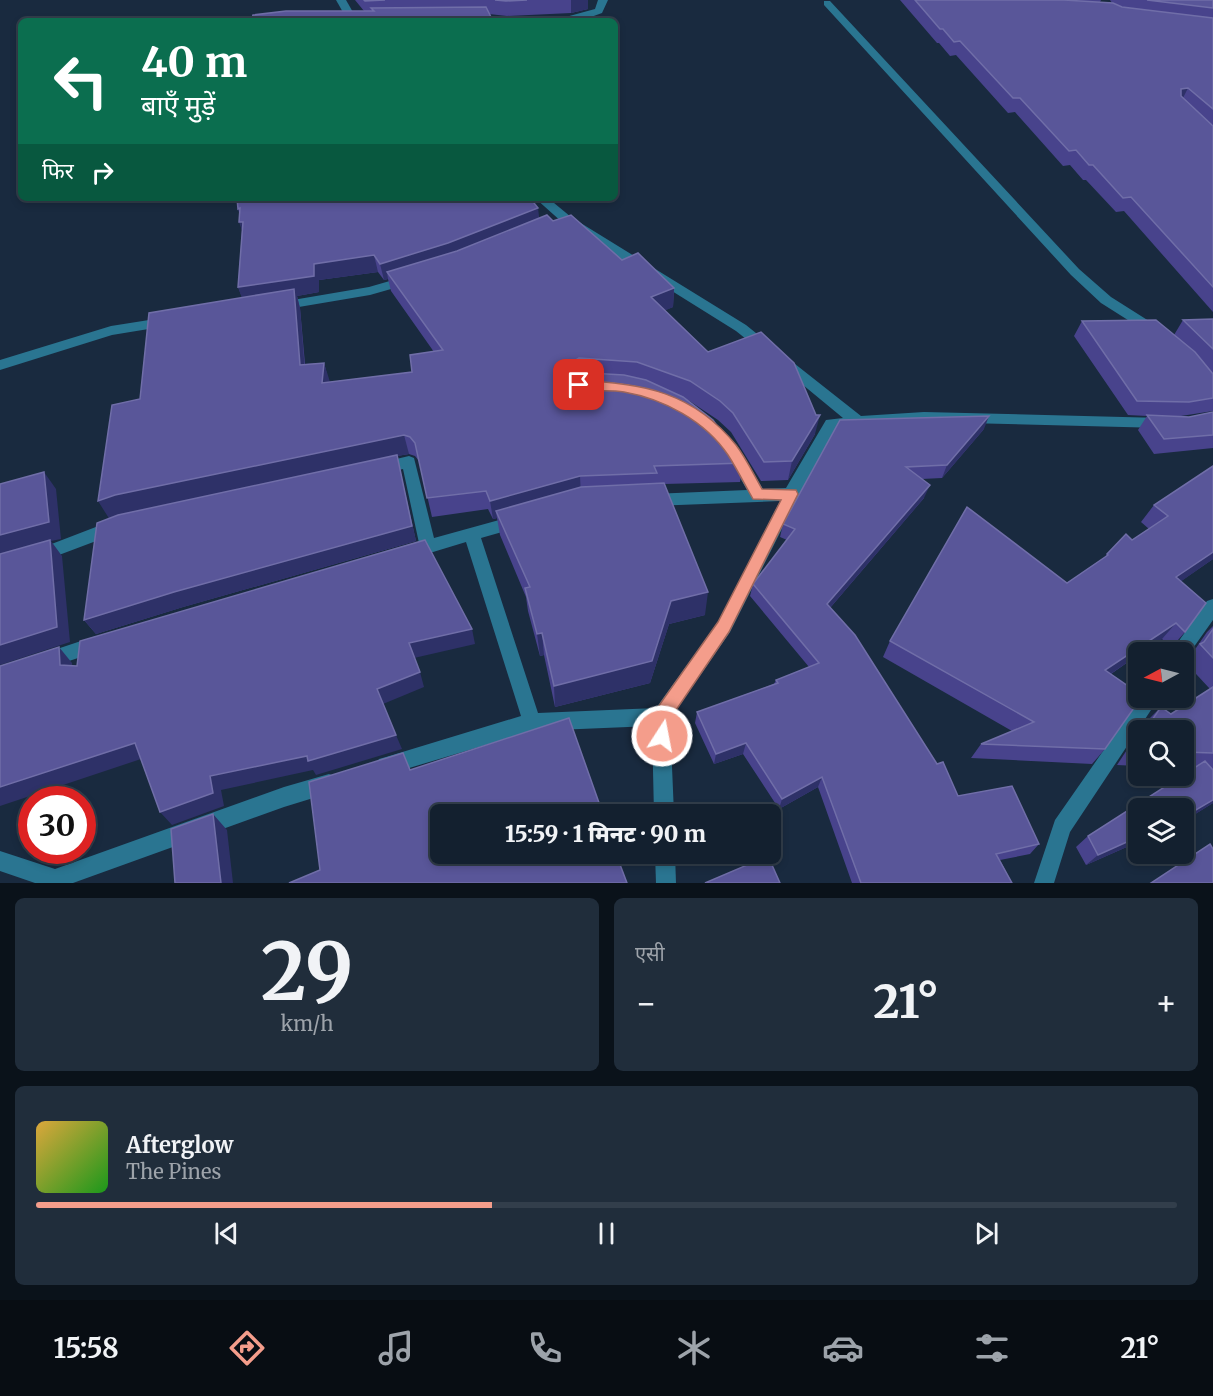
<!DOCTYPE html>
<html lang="hi">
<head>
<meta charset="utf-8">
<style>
	:root { --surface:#13202f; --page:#202d3b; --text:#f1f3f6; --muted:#9da3aa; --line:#323e4b; --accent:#f49d8b }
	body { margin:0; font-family:Merriweather,"Noto Sans Devanagari",serif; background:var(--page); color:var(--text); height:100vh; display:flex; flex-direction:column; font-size:22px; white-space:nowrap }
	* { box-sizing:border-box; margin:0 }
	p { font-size:20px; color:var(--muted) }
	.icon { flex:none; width:33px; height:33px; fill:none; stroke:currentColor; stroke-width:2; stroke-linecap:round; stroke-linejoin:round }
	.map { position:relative; height:883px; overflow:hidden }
	.details { display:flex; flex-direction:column; gap:15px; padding:15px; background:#0a121a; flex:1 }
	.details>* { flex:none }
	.top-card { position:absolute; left:18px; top:18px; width:600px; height:183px; border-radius:9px; box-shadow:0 3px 9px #0003,0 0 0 2px var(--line); background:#0b6e4f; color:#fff; overflow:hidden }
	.needle { width:39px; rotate:263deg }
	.controls { position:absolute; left:1128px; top:642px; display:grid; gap:12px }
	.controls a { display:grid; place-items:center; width:66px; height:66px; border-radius:9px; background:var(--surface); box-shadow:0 3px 9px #0003,0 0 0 2px var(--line); font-size:30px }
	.speed { position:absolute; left:18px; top:786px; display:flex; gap:12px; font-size:30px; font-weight:700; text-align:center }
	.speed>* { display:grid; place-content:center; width:78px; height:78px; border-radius:50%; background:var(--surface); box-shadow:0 3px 9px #0003,0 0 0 2px var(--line); line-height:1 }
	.speed .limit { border:9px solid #d22; background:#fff; color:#111 }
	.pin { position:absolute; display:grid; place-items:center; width:51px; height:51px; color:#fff; margin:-26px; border-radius:12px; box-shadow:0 3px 9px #0006 }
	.me { position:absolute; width:66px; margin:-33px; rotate:11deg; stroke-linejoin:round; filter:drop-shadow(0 0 4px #0008) }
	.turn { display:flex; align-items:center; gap:21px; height:126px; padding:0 24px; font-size:27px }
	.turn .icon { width:78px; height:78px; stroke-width:2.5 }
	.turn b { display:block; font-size:42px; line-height:51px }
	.then { display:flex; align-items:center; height:57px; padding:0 24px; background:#0003; gap:12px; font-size:22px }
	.big { font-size:45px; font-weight:800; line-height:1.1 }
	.details .tile { flex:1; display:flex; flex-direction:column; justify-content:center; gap:9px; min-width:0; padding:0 21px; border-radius:9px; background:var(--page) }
	.details .dial { align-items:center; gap:0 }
	.dial b { font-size:78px; line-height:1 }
	.song { display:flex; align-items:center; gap:18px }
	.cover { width:72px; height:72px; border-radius:9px; background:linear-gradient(135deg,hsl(40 70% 55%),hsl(120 70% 35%)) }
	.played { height:6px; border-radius:3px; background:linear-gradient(90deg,var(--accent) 40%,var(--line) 40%) }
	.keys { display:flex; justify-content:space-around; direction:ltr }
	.heat { display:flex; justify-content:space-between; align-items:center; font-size:33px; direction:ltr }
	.details .tiles { flex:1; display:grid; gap:15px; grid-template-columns:1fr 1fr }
	.tile:last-child { grid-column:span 2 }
	.trip { position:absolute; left:430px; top:804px; width:351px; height:60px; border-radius:9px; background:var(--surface); box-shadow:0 3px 9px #0003,0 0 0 2px var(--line); font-weight:800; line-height:60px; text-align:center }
	.menu { display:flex; height:96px; justify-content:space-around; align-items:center; background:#080d13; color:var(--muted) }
	.menu .icon { width:42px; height:42px }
	.menu .active { color:var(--accent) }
	.menu b { font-size:27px; color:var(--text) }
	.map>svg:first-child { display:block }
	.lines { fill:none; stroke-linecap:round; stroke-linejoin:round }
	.minor { fill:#2a7591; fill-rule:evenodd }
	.wall { fill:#48438c; fill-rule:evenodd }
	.shaded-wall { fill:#2e3168 }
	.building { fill:#595699; stroke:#706ea8; stroke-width:1.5 }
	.route { fill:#f49d8b; stroke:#9f665a; stroke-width:1.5 }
</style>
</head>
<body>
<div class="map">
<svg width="1213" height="883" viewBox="0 0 1213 883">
	<rect width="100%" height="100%" fill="#192a3f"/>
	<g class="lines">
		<g class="minor">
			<polygon points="336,0 346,0 358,21 348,21"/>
			<polygon points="598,0 608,0 602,13 580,21 551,21 595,9"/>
			<polygon points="824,1 830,1 1079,269 1111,297 1160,328 1162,331 1160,334 1150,334 1101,303 1071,275 824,5"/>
			<polygon points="471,15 507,18 512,21 468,20 466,18"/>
			<polygon points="535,198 548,198 571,217 746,325 771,345 773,348 771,351 761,351 736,331 563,223"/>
			<polygon points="407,276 413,280 412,283 370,295 281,310 274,306 281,302 369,287"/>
			<polygon points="168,317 175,322 173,325 112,335 0,370 0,360 111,326"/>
			<polygon points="785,358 790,360 861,416 924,412 1162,418 1167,419 1169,423 1167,427 1162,428 924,422 836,429 798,497 730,632 670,719 674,814 654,814 652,726 532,731 386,775 379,773 376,766 379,759 386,757 521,716 466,542 410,559 404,557 402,552 404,547 419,543 403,469 380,474 375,472 372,468 375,464 409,456 414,458 434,538 517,515 523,516 525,521 523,526 481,538 538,713 656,708 718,622 780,501 652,506 646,504 644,500 646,496 652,494 747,490 725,451 728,447 738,447 763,489 786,488 826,420 843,418 780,366 778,363 780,360"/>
			<polygon points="114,520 120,522 122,527 120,532 51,558 0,572 0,558 49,545"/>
			<polygon points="1213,599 1213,620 1186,658 1184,659 1184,652 1171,652 1207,601"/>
			<polygon points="96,636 102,638 105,644 102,650 48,668 42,666 39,660 42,654"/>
			<polygon points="1140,698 1159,698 1070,832 1054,883 1034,883 1055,820"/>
			<polygon points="329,774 336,777 339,784 336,791 284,807 73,883 35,883 0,871 0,851 55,869 284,787"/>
			<polygon points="655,854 675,854 676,883 656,883"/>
		</g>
	</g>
	<g class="wall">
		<polygon points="355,0 588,0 588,9 571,13 507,16 489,14 364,11"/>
		<polygon points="900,0 1101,0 1100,2 1112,3 1110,0 1213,0 1213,312 1124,211 1116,212 1086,180 1083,180 1070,165 1063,166 1015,112 1008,113 956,55 950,56 939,43 937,43"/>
		<path d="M 238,209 L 539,218 L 553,221 L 674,288 L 673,307 L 665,310 L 708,352 L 815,434 L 788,480 L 761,481 L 731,432 L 718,420 L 688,400 L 743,463 L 740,482 L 664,484 L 705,615 L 669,624 L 650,683 L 555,707 L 544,655 L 540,656 L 528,611 L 526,597 L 500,535 L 497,518 L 493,519 L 488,509 L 432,517 L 419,461 L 415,456 L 409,454 L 397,456 L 416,541 L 183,607 L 96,634 L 84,620 L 140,399 L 242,297 L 238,287 L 242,230 L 240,215 ZM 378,272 L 384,280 L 388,279 L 391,291 L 434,352 L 412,372 L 329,382 L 324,363 L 305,364 L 300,308 L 297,296 L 319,292 L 319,280 Z"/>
		<polygon points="1213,319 1213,411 1181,416 1189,417 1213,412 1213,448 1154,454 1138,430 1147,416 1128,415 1074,336 1082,321 1174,335 1183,320"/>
		<polygon points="984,429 942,478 922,479 924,498 830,608 958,796 1039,844 1030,854 1000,860 1012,883 852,883 818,787 779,809 743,754 714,764 695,723 697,712 774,684 776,680 809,667 750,596 753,584 787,540 780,537 783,524"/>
		<polygon points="1213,466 1213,559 1181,581 1185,632 1171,648 1162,639 1138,652 1138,655 1111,674 1105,749 1092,764 971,758 981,744 1012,731 883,657 890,641 1067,583 1104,558 1107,554 1132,540 1149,529 1141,522 1154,505"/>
		<polygon points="1213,626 1213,803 1184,821 1184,808 1138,808 1138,842 1086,865 1076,847 1088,836 1194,768 1184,768 1184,730 1140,730 1145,723 1161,707 1171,714 1210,689 1184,661 1196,648 1207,632"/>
		<polygon points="1138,733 1138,766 1117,765"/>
	</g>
	<g class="shaded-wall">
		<polygon points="571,0 588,0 588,9 571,13"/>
		<polygon points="1188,88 1181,102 1181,89"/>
		<polygon points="240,208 245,239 239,222 242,222 238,209"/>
		<polygon points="538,208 540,224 391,278 387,272 388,279 384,280 380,264"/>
		<polygon points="374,255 378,272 319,280 319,292 297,296 300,308 306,384 244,304 238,287 314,264"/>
		<polygon points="674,288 673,307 651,317 651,297"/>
		<polygon points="579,358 579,378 569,383 569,364"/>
		<polygon points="324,363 330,382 322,383"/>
		<polygon points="820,415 815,434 788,480 792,461"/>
		<polygon points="989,416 984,429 942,478 947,465"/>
		<polygon points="404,435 409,454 397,456 416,541 183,607 96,634 84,620 110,520 98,501 115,495"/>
		<polygon points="44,472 56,489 61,539 51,541 62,556 70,642 0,665 0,535"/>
		<polygon points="580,476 581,495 496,511 497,518 493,519 490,501"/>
		<polygon points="930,485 924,498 823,616 827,604"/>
		<polygon points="1213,552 1213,559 1163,594 1176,577"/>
		<polygon points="708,592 705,615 669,624 650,683 555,707 554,686 671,601"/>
		<polygon points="1176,623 1162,639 1143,652 1138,652 1138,655 1093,686 1105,670"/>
		<polygon points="472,629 475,644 414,658 409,643"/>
		<polygon points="542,633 544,655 540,656 537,634"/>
		<polygon points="59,647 72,663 74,680 60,665"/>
		<polygon points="420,672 424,687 383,704 377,689"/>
		<polygon points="396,735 402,749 316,775 313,770 221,790 224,806 172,825 160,812 210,776"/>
		<polygon points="135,743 147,757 0,806 0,787"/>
		<polygon points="746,743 743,754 714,764 716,754"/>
		<polygon points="822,777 818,787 779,809 782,799"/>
		<polygon points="1213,800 1213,803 1184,821 1184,817"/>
		<polygon points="213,814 227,830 233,883 221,883"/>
		<polygon points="1138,837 1138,842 1086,865 1098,855"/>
	</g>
	<g class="building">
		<polygon points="364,0 385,0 365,1"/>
		<polygon points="495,0 527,0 506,1"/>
		<polygon points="915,0 1064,0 1113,3 1122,7 1213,18 1213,109 1188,88 1181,89 1181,96 1213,126 1213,287 1131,197 1123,198 1093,165 1089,165 1076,150 1069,151 1020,98 1013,98 960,41 954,42 943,29 940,29"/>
		<polygon points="1147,0 1213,0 1213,8"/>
		<polygon points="486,7 493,21 251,21 253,15 286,11 374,11 371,8"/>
		<polygon points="237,198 530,198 538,208 448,243 380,264 374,255 314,264 314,276 238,287 243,222 239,222 240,208 238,209"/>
		<polygon points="547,215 553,221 571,215 622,260 638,253 674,288 651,297 708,352 761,332 794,363 816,415 820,415 792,461 764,462 733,413 720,401 690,381 637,362 579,358 569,364 572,372 624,375 646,380 683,397 713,420 743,463 654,466 657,473 580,476 490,501 486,491 427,498 415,443 410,437 404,435 115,495 98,501 112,405 140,399 149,313 294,289 300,365 324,363 322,383 412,372 410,355 443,350 387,272 457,251"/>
		<polygon points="1213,319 1213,349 1183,320"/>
		<polygon points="1156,320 1195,352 1213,374 1213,398 1189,402 1137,401 1082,321"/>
		<polygon points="1213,412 1213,435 1164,439 1147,415 1189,417"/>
		<polygon points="989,416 947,465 906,467 930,485 827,604 855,635 937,764 943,762 958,796 1012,786 1039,844 996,854 1012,883 861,883 822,777 782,799 746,743 716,754 697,712 778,683 776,680 819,663 753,584 795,529 783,524 840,420"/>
		<polygon points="397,455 412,526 174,592 84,620 97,523 118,515"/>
		<polygon points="1213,466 1213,552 1176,577 1206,603 1185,632 1176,623 1105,670 1138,693 1138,698 1141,698 1105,749 981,744 1034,722 890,641 967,507 1067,583 1108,555 1107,554 1126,534 1132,540 1168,516 1154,505"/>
		<polygon points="44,472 49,522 0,535 0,484"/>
		<polygon points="664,483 708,592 671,601 652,661 554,686 542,633 537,634 525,588 530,587 496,511 581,487"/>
		<polygon points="50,540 57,627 0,645 0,554"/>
		<polygon points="425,540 472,629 409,643 420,672 377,689 396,735 308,761 307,756 210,776 213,793 160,812 135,743 0,787 0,666 59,647 60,665 77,666 80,641"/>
		<polygon points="1213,629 1213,658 1200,644 1204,642"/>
		<polygon points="1213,687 1213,753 1184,752 1184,730 1145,730 1161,707 1171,714"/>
		<polygon points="569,718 603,814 441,814 441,854 616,854 627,883 289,883 320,870 309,782 403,753 410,770"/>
		<polygon points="1138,740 1138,750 1133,749"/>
		<polygon points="1205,761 1213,770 1213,800 1184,817 1184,808 1138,808 1138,837 1098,855 1088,836"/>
		<polygon points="213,814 221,883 175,883 171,829"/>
		<polygon points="1210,844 1213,849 1213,883 1151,883"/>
		<polygon points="768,856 780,883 705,883"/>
	</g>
	<path class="route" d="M 579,381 C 642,382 694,393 736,445 C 746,458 754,475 762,489 L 796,490 L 798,494 L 729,632 L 670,719 L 670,736 L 668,742 L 662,745 L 656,742 C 652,733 651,720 655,711 L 718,622 L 781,500 L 753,499 C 745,485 737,469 728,455 C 705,421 664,399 624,392 C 608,389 590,393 574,388 L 572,385 L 574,382 Z"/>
</svg>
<div class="controls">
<a><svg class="needle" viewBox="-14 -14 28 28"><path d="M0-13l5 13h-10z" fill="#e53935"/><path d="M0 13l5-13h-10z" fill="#9da3aa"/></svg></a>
<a><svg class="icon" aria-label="search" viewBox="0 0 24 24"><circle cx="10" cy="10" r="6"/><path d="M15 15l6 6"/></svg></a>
<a><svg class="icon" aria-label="layers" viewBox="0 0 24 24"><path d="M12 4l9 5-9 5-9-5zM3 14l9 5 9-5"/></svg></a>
</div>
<div class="speed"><div class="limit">30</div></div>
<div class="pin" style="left:579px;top:385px;background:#d93025"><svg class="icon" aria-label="arrive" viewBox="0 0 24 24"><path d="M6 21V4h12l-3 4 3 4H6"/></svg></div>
<svg class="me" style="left:662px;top:736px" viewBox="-20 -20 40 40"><circle r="17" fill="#f49d8b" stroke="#fff" stroke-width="3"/><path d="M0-11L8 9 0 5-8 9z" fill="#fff"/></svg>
<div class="trip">15:59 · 1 मिनट · 90 m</div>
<div class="top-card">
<div class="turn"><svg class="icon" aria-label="left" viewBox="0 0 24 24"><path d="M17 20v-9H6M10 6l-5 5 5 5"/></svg><div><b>40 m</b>बाएँ मुड़ें</div></div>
<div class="then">फिर<svg class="icon" aria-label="right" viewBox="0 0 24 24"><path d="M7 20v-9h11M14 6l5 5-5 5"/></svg></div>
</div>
</div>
<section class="details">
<div class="tiles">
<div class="tile dial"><b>29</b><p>km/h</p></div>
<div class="tile"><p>एसी</p>
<div class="heat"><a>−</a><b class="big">21°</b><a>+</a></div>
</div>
<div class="tile">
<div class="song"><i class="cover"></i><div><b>Afterglow</b><p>The Pines</p></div></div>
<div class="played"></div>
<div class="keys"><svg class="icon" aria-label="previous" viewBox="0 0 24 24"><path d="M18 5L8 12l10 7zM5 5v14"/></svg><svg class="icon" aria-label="pause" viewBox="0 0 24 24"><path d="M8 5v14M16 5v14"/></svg><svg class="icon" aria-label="next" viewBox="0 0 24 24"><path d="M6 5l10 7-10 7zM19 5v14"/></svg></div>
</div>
</div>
</section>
<nav class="menu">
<b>15:58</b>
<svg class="icon active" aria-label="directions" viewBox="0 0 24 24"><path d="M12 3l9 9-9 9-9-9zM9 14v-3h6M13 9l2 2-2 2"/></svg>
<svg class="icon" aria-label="music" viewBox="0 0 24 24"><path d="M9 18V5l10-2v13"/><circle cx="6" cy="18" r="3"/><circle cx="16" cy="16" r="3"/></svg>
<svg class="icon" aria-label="phone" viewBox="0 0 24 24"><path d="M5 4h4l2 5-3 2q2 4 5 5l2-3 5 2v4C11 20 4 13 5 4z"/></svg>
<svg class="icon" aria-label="climate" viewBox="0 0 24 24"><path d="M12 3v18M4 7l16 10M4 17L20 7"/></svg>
<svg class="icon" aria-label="car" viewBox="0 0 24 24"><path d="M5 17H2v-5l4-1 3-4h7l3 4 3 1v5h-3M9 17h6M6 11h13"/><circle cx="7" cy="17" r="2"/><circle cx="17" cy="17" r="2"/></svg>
<svg class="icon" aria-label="filters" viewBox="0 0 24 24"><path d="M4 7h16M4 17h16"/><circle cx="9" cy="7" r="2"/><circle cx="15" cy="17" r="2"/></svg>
<b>21°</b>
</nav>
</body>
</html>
